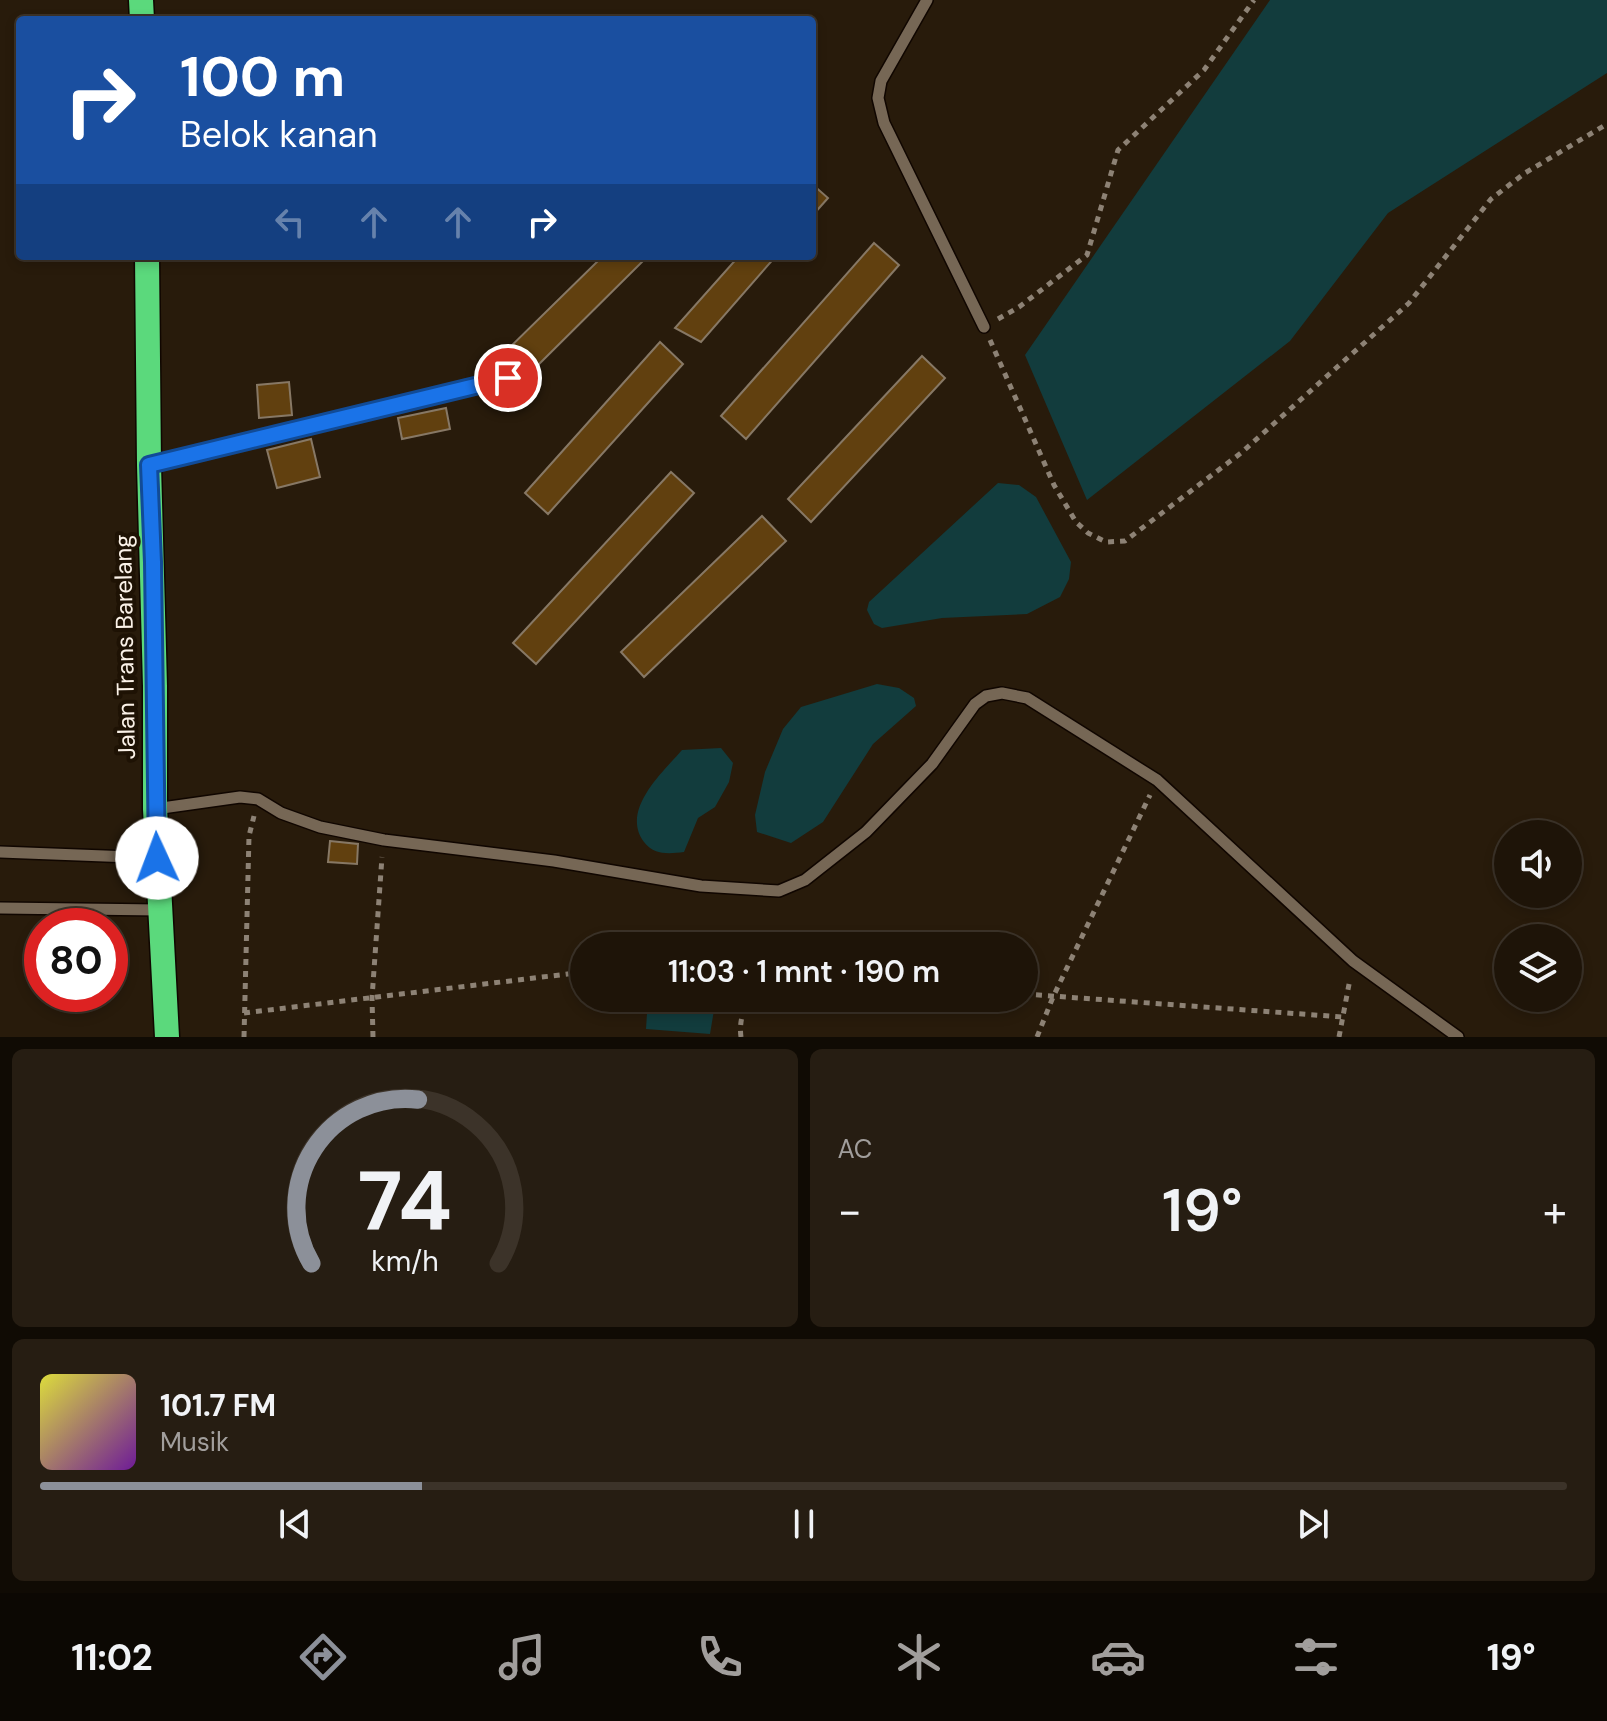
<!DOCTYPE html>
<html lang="id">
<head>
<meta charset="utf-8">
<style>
	:root { --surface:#1e1408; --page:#261d12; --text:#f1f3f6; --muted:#a19e9c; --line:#3c3329; --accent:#8c9099 }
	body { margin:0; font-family:"DM Sans",sans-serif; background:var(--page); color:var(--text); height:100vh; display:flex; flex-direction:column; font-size:30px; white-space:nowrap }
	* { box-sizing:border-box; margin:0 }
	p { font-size:26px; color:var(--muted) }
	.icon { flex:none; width:44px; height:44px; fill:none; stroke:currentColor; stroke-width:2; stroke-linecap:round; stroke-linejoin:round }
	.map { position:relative; height:1037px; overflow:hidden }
	.panel { display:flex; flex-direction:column; gap:12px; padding:12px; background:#100b04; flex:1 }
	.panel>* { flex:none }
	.top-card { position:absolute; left:16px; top:16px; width:800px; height:244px; border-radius:8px; box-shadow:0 4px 12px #0003,0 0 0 2px var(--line); background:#1a4fa0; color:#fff; overflow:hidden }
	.fabs { position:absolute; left:1494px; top:820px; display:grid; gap:16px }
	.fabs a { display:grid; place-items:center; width:88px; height:88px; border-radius:50%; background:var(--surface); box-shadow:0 4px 12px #0003,0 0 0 2px var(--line); font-size:40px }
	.speed { position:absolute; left:24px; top:908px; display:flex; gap:16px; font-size:40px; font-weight:700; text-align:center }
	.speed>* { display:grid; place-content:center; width:104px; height:104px; border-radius:50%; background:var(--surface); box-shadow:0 4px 12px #0003,0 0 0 2px var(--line); line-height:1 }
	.speed .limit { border:12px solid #d22; background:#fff; color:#111 }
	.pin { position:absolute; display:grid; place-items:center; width:68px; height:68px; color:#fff; margin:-34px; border:4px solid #fff; border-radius:50%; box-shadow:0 2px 8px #0007 }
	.me { position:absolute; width:88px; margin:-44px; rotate:358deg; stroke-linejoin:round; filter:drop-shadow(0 0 6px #0008) }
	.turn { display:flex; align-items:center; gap:28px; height:168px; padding:0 32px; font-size:36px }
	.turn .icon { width:104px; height:104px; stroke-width:2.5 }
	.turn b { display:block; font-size:56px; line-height:68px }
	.lanes { display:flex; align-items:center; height:76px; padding:0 32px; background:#0003; justify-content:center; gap:40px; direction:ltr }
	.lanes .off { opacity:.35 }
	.big { font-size:60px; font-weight:600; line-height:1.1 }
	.panel .tile { flex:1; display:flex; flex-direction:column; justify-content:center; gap:12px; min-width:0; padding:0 28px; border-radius:12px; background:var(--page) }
	.panel .dial { align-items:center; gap:0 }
	.dial svg { height:208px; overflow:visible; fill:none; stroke:var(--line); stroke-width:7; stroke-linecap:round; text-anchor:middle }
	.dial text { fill:var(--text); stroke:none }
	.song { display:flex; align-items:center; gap:24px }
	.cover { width:96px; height:96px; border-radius:12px; background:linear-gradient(135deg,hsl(60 70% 55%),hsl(280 70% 35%)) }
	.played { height:8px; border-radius:4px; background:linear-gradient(90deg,var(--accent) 25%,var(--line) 25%) }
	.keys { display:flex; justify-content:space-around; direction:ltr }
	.heat { display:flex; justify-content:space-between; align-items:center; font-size:44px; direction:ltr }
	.panel .tiles { flex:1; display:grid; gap:12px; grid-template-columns:1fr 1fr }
	.tile:last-child { grid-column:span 2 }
	.trip { position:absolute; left:570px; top:932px; width:468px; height:80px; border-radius:40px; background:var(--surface); box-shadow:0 4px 12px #0003,0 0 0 2px var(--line); font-weight:600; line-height:80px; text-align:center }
	.tabs { display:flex; height:128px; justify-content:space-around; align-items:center; background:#0c0803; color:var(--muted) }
	.tabs .icon { width:56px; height:56px }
	.tabs .on { color:var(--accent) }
	.tabs b { font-size:36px; color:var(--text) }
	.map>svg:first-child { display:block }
	.water { fill:#123c3d }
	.building { fill:#61400f; stroke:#877865; stroke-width:2 }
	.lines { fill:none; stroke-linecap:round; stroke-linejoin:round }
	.lane-casing { stroke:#100600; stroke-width:14 }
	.highway-casing { stroke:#100600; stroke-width:27 }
	.path { stroke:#8d8275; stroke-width:5; stroke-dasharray:6 6; stroke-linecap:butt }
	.lane { stroke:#766755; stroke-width:11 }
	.highway { stroke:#5bd97c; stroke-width:24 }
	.route-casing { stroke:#114b97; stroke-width:20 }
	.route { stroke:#1a73e8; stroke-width:14 }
	.labels { text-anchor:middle; stroke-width:8; stroke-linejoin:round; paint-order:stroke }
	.street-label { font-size:24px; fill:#fbf2e8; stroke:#1e1204 }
</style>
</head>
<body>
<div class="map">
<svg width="1607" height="1037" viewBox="0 0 1607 1037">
	<rect width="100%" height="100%" fill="#281b0b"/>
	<g class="water">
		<polygon points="1270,0 1607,0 1607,73 1388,213 1290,341 1087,500 1025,355"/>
		<polygon points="998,483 1019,485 1036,497 1071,562 1069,579 1060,597 1027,614 942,618 882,628 874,624 867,610 869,602"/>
		<polygon points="877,684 899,688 914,698 916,706 873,744 823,822 791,843 757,832 755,815 765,772 783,729 801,707"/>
		<path d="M 721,748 L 733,763 L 729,782 L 715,807 L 698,818 L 684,852 C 668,854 654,855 644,842 C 620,810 663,772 682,750 Z"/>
		<polygon points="648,998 716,998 710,1034 646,1029"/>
	</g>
	<g class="building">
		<polygon points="812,184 828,198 812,216"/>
		<polygon points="874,243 899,265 746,439 721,416"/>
		<polygon points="603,256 648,256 528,375 505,352"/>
		<polygon points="739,256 776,256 701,342 675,328"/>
		<polygon points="660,342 683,364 548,514 525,493"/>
		<polygon points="922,356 945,378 811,522 788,499"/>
		<polygon points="289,382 292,415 259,418 257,385"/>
		<polygon points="446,408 450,429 402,439 398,418"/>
		<polygon points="311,439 320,477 277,488 267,450"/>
		<polygon points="671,472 694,493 536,664 513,643"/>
		<polygon points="762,516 786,541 644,677 621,652"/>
		<polygon points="330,841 358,844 357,864 328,862"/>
	</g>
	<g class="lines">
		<defs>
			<g id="lane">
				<polyline points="927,0 881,81 878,98 884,123 984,327"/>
				<polyline points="150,464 508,378"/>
				<polyline points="155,809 240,797 258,799 281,813 320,827 384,840 554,861 701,886 779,891 805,880 866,832 932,764 975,704 986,696 1002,693 1027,698 1157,780 1353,961 1458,1037"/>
				<polyline points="0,852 157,858"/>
				<polyline points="0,908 160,910"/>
			</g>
			<g id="highway">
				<polyline points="141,0 142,20"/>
				<polyline points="147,256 149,465 155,686 155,809 167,1037"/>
			</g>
		</defs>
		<use href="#lane" class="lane-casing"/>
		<use href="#highway" class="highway-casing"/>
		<g class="path">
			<polyline points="998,319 1019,307 1087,255 1118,150 1204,70 1254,0"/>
			<polyline points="990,340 1054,485 1076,522 1088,533 1106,542 1125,541 1241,453 1409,303 1491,199 1525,173 1607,124"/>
			<polyline points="1024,994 1343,1017"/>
			<polyline points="244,1013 584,972"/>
			<polyline points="244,1037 249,836 254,816"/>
			<polyline points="373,1037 372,998 382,857"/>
			<path d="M 741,1037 C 739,1023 743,1011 748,998"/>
			<polyline points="1037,1037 1053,997 1150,795"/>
			<polyline points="1339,1037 1350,979"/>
		</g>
		<use href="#lane" class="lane"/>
		<use href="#highway" class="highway"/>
	</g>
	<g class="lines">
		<defs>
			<polyline id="route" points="157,858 153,562 149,465 508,378"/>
		</defs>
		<use href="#route" class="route-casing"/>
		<use href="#route" class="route"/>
	</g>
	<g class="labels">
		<g class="street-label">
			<text transform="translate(125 647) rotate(-91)" y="8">Jalan Trans Barelang</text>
		</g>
	</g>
</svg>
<div class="fabs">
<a><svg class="icon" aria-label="sound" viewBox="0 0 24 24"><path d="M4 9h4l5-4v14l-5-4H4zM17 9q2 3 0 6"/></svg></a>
<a><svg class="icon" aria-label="layers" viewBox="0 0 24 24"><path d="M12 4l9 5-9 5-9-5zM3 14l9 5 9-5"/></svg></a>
</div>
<div class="speed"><div class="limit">80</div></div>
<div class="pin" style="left:508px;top:378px;background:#d93025"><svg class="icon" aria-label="arrive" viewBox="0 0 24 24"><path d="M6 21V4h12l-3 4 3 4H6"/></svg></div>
<svg class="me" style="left:157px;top:858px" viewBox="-20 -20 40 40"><circle r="19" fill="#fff"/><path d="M0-13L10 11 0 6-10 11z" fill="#1a73e8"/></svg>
<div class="trip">11:03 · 1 mnt · 190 m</div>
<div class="top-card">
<div class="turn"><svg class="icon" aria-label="right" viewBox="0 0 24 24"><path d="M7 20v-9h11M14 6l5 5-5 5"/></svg><div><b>100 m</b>Belok kanan</div></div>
<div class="lanes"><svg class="icon off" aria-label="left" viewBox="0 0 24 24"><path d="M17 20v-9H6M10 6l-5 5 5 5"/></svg><svg class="icon off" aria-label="ahead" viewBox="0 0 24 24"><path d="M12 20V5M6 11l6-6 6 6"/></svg><svg class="icon off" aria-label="ahead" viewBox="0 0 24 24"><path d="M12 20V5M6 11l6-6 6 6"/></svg><svg class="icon" aria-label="right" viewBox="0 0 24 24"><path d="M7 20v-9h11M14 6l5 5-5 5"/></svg></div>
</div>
</div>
<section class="panel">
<div class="tiles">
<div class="tile dial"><svg viewBox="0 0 100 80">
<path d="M14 69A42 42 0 1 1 86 69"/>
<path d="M14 69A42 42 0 0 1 55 6" stroke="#8c9099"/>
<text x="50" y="56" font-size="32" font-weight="700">74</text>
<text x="50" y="72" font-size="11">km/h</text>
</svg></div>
<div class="tile"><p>AC</p>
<div class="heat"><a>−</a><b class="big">19°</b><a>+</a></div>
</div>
<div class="tile">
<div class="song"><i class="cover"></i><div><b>101.7 FM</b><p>Musik</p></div></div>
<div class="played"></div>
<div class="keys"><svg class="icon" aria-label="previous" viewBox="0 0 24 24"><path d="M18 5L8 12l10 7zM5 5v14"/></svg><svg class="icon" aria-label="pause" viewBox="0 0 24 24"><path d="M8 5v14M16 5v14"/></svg><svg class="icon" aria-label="next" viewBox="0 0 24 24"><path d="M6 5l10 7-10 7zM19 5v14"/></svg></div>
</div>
</div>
</section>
<nav class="tabs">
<b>11:02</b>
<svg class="icon on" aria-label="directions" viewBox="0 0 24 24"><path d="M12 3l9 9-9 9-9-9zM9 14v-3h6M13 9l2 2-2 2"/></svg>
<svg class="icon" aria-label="music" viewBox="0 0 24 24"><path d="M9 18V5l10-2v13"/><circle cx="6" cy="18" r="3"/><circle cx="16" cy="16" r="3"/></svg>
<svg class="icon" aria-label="phone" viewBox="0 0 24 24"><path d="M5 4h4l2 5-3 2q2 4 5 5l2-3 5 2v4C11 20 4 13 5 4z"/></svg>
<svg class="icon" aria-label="climate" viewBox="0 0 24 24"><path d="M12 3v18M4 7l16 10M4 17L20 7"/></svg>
<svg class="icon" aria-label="car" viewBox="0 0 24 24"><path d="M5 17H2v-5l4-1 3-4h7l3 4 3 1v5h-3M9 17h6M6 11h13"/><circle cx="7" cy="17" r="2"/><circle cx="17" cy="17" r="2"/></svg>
<svg class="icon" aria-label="filters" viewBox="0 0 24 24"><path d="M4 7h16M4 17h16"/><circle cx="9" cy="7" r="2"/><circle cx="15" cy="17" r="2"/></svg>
<b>19°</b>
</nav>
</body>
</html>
